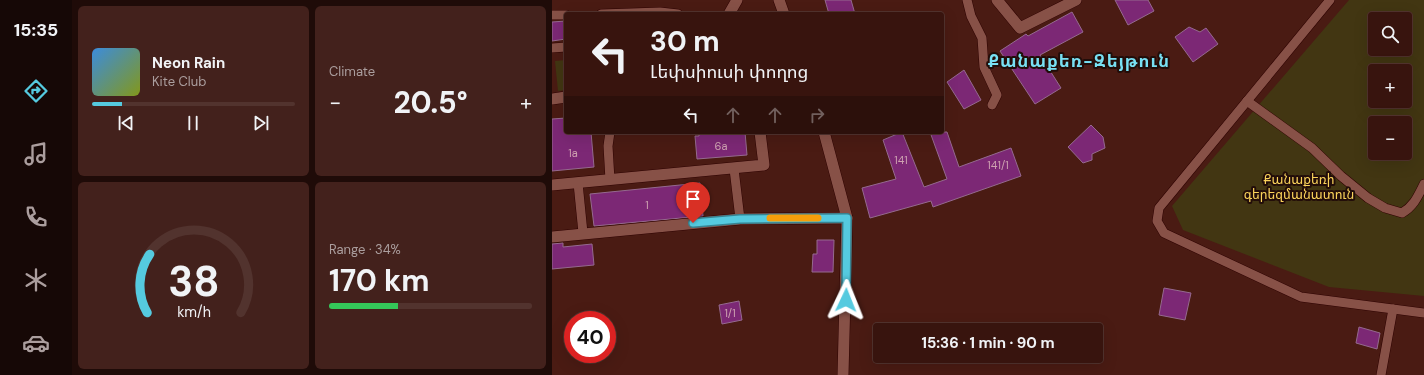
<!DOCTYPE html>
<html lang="en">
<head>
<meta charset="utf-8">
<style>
	:root { --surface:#38140e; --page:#43211c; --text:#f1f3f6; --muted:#ab9e9e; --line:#52332e; --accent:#55cadf }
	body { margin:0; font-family:"DM Sans","Noto Sans Armenian",sans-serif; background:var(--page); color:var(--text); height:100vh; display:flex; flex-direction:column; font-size:15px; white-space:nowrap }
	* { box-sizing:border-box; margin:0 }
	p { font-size:13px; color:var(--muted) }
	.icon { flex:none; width:22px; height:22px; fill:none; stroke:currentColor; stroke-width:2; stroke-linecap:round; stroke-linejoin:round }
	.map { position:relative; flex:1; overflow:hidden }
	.drawer { display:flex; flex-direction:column; gap:6px; padding:6px; background:#1f0b08; width:480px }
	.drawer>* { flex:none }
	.hud { position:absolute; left:12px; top:12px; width:380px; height:122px; border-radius:4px; box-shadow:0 4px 16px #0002,0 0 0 1px var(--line); background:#38140e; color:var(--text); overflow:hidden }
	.buttons { position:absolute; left:816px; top:12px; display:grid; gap:8px }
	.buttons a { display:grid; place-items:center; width:44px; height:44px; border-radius:4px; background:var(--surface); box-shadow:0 4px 16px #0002,0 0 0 1px var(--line); font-size:20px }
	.speed { position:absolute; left:12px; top:311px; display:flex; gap:8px; font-size:20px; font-weight:700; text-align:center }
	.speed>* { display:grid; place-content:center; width:52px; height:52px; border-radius:50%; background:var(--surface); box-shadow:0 4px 16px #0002,0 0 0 1px var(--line); line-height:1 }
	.speed .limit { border:6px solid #d22; background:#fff; color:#111 }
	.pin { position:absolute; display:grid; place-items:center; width:34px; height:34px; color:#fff; margin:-41px -17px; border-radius:50% 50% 50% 0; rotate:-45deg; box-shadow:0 0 4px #0007 }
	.pin .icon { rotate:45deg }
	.me { position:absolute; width:44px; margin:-22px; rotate:2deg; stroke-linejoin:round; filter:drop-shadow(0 0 3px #0008) }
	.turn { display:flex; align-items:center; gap:14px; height:84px; padding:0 20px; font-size:18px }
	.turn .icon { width:52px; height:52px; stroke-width:2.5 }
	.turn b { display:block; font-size:28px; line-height:34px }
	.lanes { display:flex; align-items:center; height:38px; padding:0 20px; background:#0003; justify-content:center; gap:20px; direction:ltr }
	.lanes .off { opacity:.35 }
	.big { font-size:30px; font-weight:700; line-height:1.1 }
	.drawer .widget { flex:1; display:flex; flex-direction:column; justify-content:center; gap:6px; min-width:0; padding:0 14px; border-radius:6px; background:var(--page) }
	.drawer .dial { align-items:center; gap:0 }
	.dial svg { height:104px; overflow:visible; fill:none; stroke:var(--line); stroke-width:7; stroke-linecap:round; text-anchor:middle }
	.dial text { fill:var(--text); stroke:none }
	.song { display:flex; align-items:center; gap:12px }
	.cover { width:48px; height:48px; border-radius:6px; background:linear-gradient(135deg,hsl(210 70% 55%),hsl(70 70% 35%)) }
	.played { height:4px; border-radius:2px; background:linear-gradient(90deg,var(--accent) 15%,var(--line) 15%) }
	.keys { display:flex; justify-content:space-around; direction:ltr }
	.heat { display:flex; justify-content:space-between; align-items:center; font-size:22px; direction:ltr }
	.charge { height:6px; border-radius:3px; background:linear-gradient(90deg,#34c759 34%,var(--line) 0) }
	.drawer .tiles { flex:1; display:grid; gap:6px; grid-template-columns:repeat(2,1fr) }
	.trip { position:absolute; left:321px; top:323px; width:230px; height:40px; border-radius:4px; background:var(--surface); box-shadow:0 4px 16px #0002,0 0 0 1px var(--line); font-weight:700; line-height:40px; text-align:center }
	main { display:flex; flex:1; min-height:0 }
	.tabs { display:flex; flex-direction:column; width:72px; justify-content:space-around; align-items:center; background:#160806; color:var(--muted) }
	.tabs .icon { width:28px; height:28px }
	.tabs .on { color:var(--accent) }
	.tabs b { font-size:18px; color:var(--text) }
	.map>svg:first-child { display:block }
	.green { fill:#423612; fill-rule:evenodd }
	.building { fill:#7c2875; stroke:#956a8f }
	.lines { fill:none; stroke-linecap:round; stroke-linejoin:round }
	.service-casing { stroke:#2e0200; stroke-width:10 }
	.minor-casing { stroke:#2e0200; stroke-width:12 }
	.tertiary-casing { stroke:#2e0200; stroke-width:12 }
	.service { stroke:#875147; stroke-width:9 }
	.minor { stroke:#875147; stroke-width:11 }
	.tertiary { stroke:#875147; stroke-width:11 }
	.route-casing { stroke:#378391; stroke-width:10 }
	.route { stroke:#55cadf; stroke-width:7 }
	.slow { stroke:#f59e0b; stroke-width:7 }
	.labels { text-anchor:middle; stroke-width:4; stroke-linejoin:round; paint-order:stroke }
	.number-label { font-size:11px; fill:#cea2b0 }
	.park-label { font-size:13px; fill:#fad35b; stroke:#220d09 }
	.district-label { font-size:17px; font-weight:bold; letter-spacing:1px; fill:#78e0f3; stroke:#220d09 }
</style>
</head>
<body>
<main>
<nav class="tabs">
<b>15:35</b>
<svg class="icon on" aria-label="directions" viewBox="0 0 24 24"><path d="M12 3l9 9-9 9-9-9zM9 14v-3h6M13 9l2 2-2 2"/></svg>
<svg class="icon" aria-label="music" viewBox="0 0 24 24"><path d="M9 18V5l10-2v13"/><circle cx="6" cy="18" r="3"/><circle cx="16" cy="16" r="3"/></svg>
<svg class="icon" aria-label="phone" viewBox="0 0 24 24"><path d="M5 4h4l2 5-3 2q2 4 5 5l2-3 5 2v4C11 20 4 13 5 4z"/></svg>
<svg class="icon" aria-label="climate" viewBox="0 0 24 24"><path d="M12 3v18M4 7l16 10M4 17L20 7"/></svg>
<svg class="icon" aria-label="car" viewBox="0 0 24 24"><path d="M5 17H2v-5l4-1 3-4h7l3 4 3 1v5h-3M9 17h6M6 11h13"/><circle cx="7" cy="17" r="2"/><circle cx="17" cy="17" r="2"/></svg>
</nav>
<section class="drawer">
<div class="tiles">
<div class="widget">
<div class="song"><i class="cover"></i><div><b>Neon Rain</b><p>Kite Club</p></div></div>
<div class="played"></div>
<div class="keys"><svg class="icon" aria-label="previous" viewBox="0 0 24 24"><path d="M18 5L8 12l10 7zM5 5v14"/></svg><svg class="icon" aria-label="pause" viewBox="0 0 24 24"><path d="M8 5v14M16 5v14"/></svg><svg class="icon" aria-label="next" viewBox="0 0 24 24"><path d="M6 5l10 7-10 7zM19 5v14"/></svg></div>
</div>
<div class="widget"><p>Climate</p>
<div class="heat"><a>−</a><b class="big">20.5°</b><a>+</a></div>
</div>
<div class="widget dial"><svg viewBox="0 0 100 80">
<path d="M14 69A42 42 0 1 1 86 69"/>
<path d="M14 69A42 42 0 0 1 16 24" stroke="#55cadf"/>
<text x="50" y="56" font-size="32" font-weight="700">38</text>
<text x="50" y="72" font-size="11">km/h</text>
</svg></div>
<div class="widget"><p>Range · 34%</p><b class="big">170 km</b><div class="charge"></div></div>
</div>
</section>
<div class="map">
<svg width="872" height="375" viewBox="0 0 872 375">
	<rect width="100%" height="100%" fill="#4a1b13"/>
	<g class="green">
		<path d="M 797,0 L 872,0 L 872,296 L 777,287 L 631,230 L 620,206 ZM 823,19 L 853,19 L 853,49 L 823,49 ZM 823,71 L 853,71 L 853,101 L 823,101 ZM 823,123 L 853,123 L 853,153 L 823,153 Z"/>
		<polygon points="14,60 14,90 6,91 3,61"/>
	</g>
	<g class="building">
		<polygon points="273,0 299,0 303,14 277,14"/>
		<polygon points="563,0 596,0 602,11 576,25"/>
		<polygon points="520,12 531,32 488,55 509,88 483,104 448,51 474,34 476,36"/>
		<polygon points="14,21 14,39 0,41 0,22"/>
		<polygon points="637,27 648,32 654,28 666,44 641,62 623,37"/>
		<polygon points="412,70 429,100 412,109 395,82"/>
		<polygon points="14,118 14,132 39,132 42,167 0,171 0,119"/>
		<polygon points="539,125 551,137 553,148 540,154 540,160 531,163 516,147"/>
		<polygon points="147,132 193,132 195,155 145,159 143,136 147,136"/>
		<polygon points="350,132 372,187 395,179 378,132 395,132 407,167 459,148 469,176 381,207 379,201 318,218 310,188 344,179 331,140"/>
		<polygon points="148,183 151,216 42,226 38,194"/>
		<polygon points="265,240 282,240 281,272 260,272 261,254 265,254"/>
		<polygon points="11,243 11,247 40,244 42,265 0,269 0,244"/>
		<polygon points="612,288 639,293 633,320 607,315"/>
		<polygon points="187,301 190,320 170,324 167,305"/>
		<polygon points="807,327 828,333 825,349 804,343"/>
	</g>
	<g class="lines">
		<defs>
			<g id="service">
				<polyline points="415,0 419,16 430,38 432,67 445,95 440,105"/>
				<polyline points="778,0 607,208 605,221 612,233 749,297 872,313"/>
				<polyline points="49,14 108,12 126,14"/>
				<polyline points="0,15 14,15"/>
				<polyline points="0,48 14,47"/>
				<path d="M 695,101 L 760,148 L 789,176 L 816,198 L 833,208 L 850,213 C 862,206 866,196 872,184"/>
				<polyline points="182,169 188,219"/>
				<polyline points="58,180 56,146 58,132"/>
				<polyline points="26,183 31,233"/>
				<polyline points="829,375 841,309"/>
			</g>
			<g id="minor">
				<polyline points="445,0 468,28 524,0"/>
				<polyline points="177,14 185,0"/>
				<polyline points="0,99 14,97"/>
				<polyline points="0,185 212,165 208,132"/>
				<polyline points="0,237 188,219 295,218"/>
			</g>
			<g id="tertiary">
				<polyline points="227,0 232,14"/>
				<polyline points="272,132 295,218 291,375"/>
			</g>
		</defs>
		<use href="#service" class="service-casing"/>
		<use href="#minor" class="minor-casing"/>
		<use href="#tertiary" class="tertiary-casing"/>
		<use href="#service" class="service"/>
		<use href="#minor" class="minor"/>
		<use href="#tertiary" class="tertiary"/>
	</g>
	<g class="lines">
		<defs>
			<polyline id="route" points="141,223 188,219 295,218 294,300"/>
		</defs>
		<use href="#route" class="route-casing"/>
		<use href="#route" class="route"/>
		<polyline class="slow" points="218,218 266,218"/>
	</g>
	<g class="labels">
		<g class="number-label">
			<text x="169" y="150">6a</text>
			<text x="21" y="157">1a</text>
			<text x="349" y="164">141</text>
			<text x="446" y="169">141/1</text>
			<text x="95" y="209">1</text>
			<text x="178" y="317">1/1</text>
		</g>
		<g class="park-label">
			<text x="747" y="184">Քանաքեռի<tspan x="747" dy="15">գերեզմանատուն</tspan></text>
		</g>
		<g class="district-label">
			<text x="527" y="67">Քանաքեռ-Զեյթուն</text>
		</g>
	</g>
</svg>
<div class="buttons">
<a><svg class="icon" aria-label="search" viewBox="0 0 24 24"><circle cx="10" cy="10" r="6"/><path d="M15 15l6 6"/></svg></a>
<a>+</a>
<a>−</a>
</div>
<div class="speed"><div class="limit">40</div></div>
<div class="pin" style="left:141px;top:223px;background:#d93025"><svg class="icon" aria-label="arrive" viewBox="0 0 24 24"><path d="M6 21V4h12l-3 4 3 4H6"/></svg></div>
<svg class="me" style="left:294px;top:300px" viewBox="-20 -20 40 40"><path d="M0-17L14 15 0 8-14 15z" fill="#55cadf" stroke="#fff" stroke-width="4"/></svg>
<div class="trip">15:36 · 1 min · 90 m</div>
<div class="hud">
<div class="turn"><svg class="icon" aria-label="left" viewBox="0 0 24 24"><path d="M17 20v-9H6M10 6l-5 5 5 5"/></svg><div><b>30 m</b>Լեփսիուսի փողոց</div></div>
<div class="lanes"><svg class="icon" aria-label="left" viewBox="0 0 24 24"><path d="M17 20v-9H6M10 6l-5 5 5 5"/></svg><svg class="icon off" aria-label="ahead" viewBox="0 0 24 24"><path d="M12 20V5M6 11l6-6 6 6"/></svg><svg class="icon off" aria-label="ahead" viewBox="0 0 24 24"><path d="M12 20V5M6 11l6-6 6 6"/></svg><svg class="icon off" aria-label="right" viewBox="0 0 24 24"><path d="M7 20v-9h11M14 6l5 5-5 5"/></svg></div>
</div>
</div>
</main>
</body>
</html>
